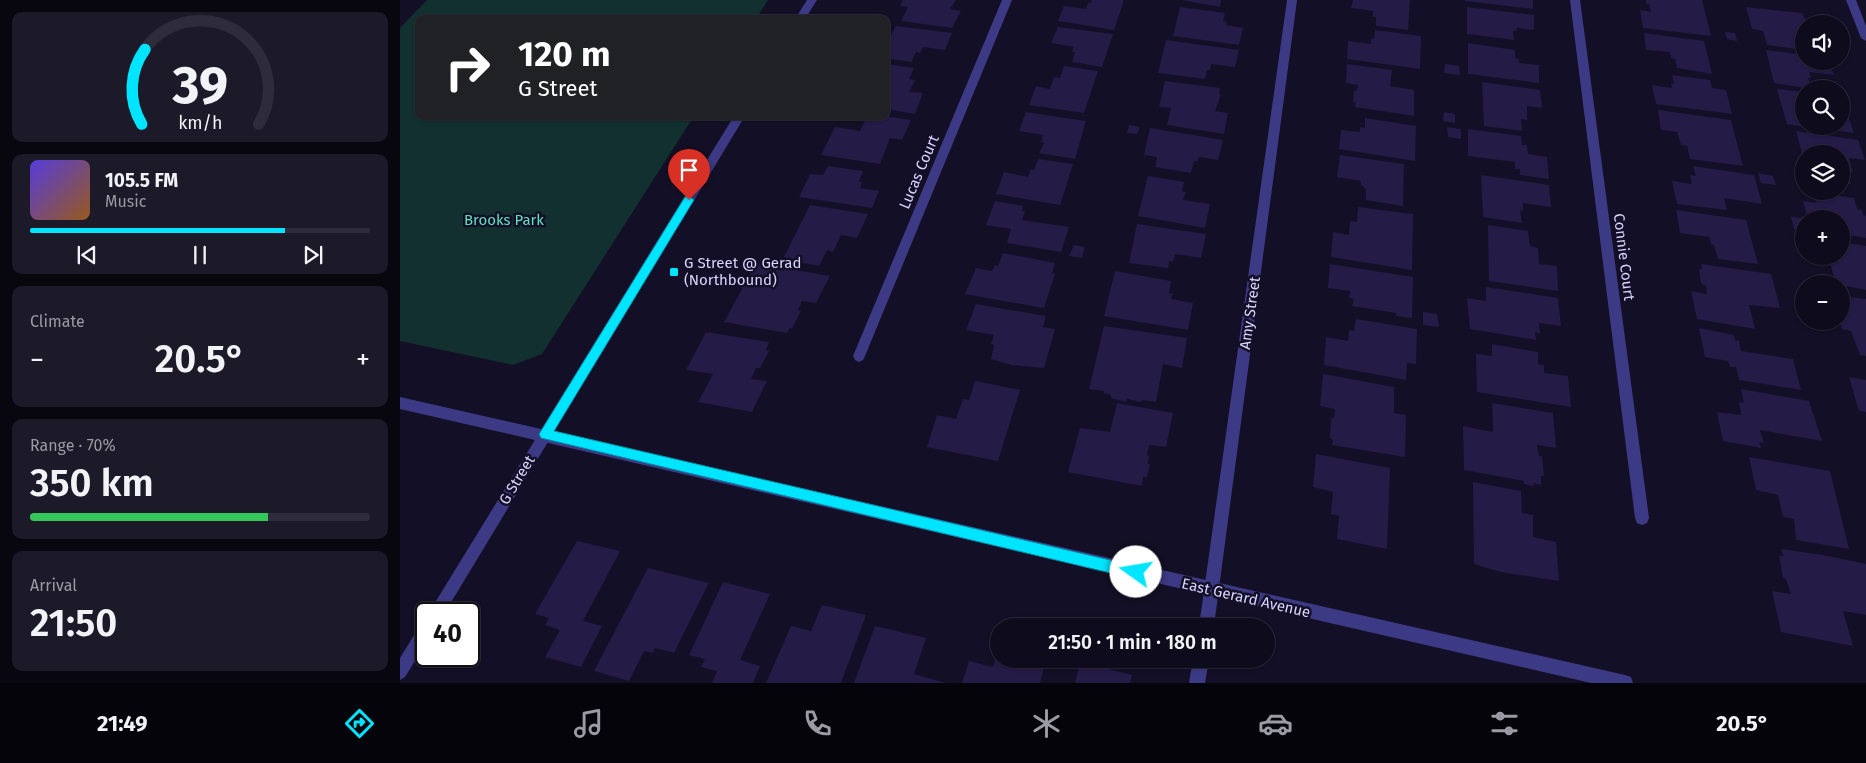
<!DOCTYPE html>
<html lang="en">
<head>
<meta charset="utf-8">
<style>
	:root { --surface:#0e0b1c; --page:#1c1929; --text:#f1f3f6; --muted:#9b9ba3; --line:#2e2b3b; --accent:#00e5ff }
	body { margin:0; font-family:"Fira Sans",sans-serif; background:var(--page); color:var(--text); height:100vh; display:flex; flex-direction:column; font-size:19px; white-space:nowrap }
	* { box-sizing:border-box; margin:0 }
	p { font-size:16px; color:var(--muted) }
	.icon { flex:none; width:28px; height:28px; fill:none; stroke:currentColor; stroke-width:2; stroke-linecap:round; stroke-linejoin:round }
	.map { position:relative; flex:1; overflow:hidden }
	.details { display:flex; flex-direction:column; gap:12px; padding:12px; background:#08060f; width:400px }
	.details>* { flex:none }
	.banner { position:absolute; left:15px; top:15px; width:475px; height:105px; border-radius:10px; box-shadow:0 1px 4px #0004,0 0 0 1px var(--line); background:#202124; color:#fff; overflow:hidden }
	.tools { position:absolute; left:1395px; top:15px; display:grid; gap:10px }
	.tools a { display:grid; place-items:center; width:55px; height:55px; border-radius:50%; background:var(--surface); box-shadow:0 1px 4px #0004,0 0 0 1px var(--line); font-size:25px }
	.speed { position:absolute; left:15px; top:602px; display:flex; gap:10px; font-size:25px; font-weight:700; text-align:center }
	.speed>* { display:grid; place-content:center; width:65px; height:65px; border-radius:50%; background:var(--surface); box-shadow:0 1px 4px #0004,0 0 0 1px var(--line); line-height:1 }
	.speed .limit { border:2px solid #111; border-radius:8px; background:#fff; color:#111 }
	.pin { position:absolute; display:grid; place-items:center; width:42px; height:42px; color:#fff; margin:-51px -21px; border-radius:50% 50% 50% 0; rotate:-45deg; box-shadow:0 0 5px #0007 }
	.pin .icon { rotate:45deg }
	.me { position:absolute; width:55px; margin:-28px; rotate:283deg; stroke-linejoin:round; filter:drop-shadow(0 0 4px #0008) }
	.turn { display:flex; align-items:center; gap:18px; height:105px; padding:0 20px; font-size:22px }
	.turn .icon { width:65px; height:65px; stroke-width:2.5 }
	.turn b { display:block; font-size:35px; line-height:42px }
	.big { font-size:38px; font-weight:600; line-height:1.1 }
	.details .card { flex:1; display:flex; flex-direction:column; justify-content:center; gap:8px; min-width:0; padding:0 18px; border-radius:10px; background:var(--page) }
	.details .dial { align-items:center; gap:0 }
	.dial svg { height:130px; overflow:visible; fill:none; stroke:var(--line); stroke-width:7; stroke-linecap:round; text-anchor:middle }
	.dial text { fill:var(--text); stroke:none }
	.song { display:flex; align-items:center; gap:15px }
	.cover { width:60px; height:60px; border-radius:8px; background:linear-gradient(135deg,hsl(250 70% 55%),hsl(30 70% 35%)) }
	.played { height:5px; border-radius:2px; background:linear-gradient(90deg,var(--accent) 75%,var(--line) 75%) }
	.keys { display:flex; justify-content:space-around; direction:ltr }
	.heat { display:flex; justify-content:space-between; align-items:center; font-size:28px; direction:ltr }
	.charge { height:8px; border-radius:4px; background:linear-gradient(90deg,#34c759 70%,var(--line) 0) }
	.trip { position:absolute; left:590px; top:618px; width:285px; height:50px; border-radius:25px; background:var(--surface); box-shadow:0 1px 4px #0004,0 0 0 1px var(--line); font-weight:600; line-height:50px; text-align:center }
	.dock { display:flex; height:80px; justify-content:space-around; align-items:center; background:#06040b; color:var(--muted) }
	.dock .icon { width:35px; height:35px }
	.dock .on { color:var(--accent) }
	.dock b { font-size:22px; color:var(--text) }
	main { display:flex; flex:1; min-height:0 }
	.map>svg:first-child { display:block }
	.green { fill:#12302f }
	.building { fill:#241b47 }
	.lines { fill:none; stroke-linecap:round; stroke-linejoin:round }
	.minor { fill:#3d3a85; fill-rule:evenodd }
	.tertiary { fill:#3d3a85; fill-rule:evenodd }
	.route { fill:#00e5ff; stroke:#0095a6 }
	.poi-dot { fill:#00e5ff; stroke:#130f26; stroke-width:2 }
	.labels { text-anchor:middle; stroke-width:5; stroke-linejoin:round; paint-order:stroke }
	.street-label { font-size:15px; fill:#d9d4ff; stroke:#130f26 }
	.park-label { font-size:15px; fill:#5fe0c0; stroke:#130f26 }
	.poi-label { font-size:15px; fill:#d9d4ff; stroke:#130f26; text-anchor:start }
</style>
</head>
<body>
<main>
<section class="details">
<div class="card dial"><svg viewBox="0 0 100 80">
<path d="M14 69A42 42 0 1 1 86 69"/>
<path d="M14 69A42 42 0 0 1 16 23" stroke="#00e5ff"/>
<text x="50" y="56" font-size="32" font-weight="700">39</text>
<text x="50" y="72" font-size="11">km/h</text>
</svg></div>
<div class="card">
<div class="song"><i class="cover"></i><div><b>105.5 FM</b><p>Music</p></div></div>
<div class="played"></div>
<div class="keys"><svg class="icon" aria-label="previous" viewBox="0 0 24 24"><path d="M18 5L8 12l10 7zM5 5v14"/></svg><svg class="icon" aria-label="pause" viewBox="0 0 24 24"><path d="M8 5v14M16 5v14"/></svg><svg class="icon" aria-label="next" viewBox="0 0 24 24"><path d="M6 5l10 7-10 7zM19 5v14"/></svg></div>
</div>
<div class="card"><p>Climate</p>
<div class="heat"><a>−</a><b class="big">20.5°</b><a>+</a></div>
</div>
<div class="card"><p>Range · 70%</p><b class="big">350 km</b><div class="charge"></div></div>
<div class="card"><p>Arrival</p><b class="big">21:50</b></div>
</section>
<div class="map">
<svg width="1466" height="683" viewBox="0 0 1466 683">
	<rect width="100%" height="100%" fill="#130f26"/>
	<polygon class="green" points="27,0 368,0 356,19 19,19 19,116 294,116 142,354 113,365 0,341 0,28"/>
	<g class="building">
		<polygon points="503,0 556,0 550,9 561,11 552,28 501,21 508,7 500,6"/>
		<polygon points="692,0 724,0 714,30 658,21 664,6 686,9 688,3 691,3"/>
		<polygon points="782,0 821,0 820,7"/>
		<polygon points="953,0 1010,0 1008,30 976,26 976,17 973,17 973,11 951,8"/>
		<polygon points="1065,0 1133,0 1133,9 1065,1"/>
		<polygon points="1246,0 1302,0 1311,36 1243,28 1240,10 1251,12 1249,4 1246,4"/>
		<polygon points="780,7 825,13 823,21 827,22 826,25 843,28 839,45 773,36"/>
		<polygon points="1067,7 1134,15 1134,30 1117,28 1116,31 1113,31 1114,40 1067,34"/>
		<polygon points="1346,7 1402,13 1407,24 1404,24 1404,50 1367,45 1363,31 1352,29"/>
		<polygon points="496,26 552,33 545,50 523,47 520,53 516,52 511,62 486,58 486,45"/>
		<polygon points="658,27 713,34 702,67 672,62 675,52 672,52 674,47 651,43"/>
		<polygon points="975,30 1021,36 1020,69 947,59 948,41 971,44 971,38 974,39"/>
		<polygon points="1325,32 1335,33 1337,41 1327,39"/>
		<polygon points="1244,33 1304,41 1312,74 1277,68 1275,59 1271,58 1270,52 1246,50"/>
		<polygon points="766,40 839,50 835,67 811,64 810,70 807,70 805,79 758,73"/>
		<polygon points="1068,43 1115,50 1115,58 1119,59 1119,63 1139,65 1139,83 1068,74"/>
		<polygon points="1366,50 1404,55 1404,61 1429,61 1434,75 1409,72 1411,78 1408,78 1412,89 1374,83"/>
		<polygon points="486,64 514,68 509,79 515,80 509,92 523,93 515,114 486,109"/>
		<polygon points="947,64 992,70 990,86 1014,90 1014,116 955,107 956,103 953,102 954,91 957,91 958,85 946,83"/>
		<polygon points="1045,64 1059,66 1060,75 1044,73"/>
		<polygon points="664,66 698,71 684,113 629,105 636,86 650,89 654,77 660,78"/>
		<polygon points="1272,75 1310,80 1312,88 1326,90 1332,114 1256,104 1252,85 1272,88 1271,83 1274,84"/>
		<polygon points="765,81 820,88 819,94 821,95 815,111 828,113 824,134 767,125 771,108 759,107"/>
		<polygon points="1082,82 1140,90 1142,108 1127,106 1127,120 1121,119 1122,131 1084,126"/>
		<polygon points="1377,89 1404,92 1404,127 1387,124"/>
		<polygon points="1258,110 1331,120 1343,166 1290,159 1287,146 1281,145 1277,132 1261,130"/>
		<polygon points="626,112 686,121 675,159 639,153 644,143 641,142 643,135 619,131"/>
		<polygon points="1044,112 1055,114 1055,123 1043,121"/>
		<polygon points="1441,112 1447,113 1454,133 1410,127 1441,126"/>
		<polygon points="467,116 486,116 511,120 502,140 490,138 480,164 421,155 435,127 460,131"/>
		<polygon points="965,118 1016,126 1015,161 939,149 941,130 960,132 960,127 965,128"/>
		<polygon points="729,125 740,127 737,134 727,133"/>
		<polygon points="1047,127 1061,129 1061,139 1048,137"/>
		<polygon points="750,128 823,140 818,160 799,157 798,161 794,161 791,173 755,167 757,157 744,155"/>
		<polygon points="1068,129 1121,136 1122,145 1127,145 1128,154 1147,157 1149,179 1120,175 1120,169 1115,169 1115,162 1068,156"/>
		<polygon points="1396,131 1458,140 1465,160 1449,158 1453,172 1446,171 1451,184 1441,183 1441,154 1402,154"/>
		<polygon points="940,155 1004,164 1003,206 966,200 966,189 961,185 961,181 937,177"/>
		<polygon points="638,159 673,164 660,205 596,194 604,172 628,177 631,169 634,170"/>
		<polygon points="428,166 463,171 459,182 462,182 460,188 479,191 472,208 399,197 410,174 423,175"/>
		<polygon points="1293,166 1354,175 1362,204 1324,198 1327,210 1277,204 1272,181 1292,184 1290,175 1296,176"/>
		<polygon points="1358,173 1373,176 1376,185 1361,183"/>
		<polygon points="1081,175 1149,185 1151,207 1123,203 1123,211 1120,210 1122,223 1083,217"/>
		<polygon points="748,176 784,182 782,191 786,192 783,200 810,204 805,228 738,216"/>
		<polygon points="1413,192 1454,198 1457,209 1462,210 1463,215 1466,216 1466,238 1441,234 1441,219 1408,219 1403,201 1416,203"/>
		<polygon points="595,201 623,206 622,211 625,211 622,220 669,227 661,252 607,243 611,229 586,225"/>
		<polygon points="410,205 468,214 457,238 441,235 433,252 427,250 419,266 383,259"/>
		<polygon points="958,207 1013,214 1012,270 931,257 933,232 949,235 950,221 957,222"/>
		<polygon points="1276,210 1346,220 1358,264 1318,259 1314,245 1311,244 1309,237 1280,233"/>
		<polygon points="1391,217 1403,218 1404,231 1394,229"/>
		<polygon points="737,224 806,234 801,258 775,254 773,262 769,261 768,268 729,263"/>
		<polygon points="1088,225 1128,231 1130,246 1138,248 1139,264 1157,266 1158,291 1089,281"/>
		<polygon points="1441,242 1466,246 1466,290 1436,284 1428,256 1441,256"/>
		<polygon points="674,245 685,247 682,258 669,256"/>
		<polygon points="603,253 655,263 652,273 655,274 644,308 565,294 576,268 592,271 595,265 598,266"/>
		<polygon points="356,263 430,276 416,303 402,301 398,310 401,311 392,329 390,328 387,333 324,322"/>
		<polygon points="930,264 1013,277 1012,318 996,316 996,313 952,306 954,299 949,298 950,291 928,288"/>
		<polygon points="1301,264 1371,274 1380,308 1349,305 1355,329 1297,319 1291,291 1307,294 1306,286 1301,283 1299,269 1302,269"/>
		<polygon points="715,271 771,281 769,293 773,294 771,299 793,303 788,330 704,316"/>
		<polygon points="1086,287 1158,298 1161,326 1139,323 1140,334 1135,332 1136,340 1070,329 1067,298 1086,301"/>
		<polygon points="1441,296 1466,299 1466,356 1460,355 1451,331 1442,329 1440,321"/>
		<polygon points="576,304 646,316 643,327 655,329 644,368 612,365 591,359 594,345 591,344 594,335 566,330"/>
		<polygon points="1023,312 1037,314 1039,327 1023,325"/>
		<polygon points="956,319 1017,329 1016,364 1007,363 1006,380 924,365 926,337 948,341 949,330 954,331"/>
		<polygon points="704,326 787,338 782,368 763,364 756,402 742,400 741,402 727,399 726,402 711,398 711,395 704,393 704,391 689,389"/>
		<polygon points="1299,328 1334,335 1335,340 1339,341 1341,351 1393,359 1401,390 1339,380 1336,367 1330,367 1328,361 1305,357"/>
		<polygon points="306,332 369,342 366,350 369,351 360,368 356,368 351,379 367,381 352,412 298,402 313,374 286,370"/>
		<polygon points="1092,344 1138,352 1138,364 1144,365 1144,373 1168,376 1171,407 1077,392 1076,354 1092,356"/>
		<polygon points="923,374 994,387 994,413 1006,415 1005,457 932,445 933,440 930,438 931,418 934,418 935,409 920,406"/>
		<polygon points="1449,377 1466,380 1466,412 1459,411"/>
		<polygon points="575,381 620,390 598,461 527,447 537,415 556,419 563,399 569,400"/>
		<polygon points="1341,389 1409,401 1422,441 1360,430 1364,443 1359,442 1361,448 1323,441 1317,412 1341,415 1339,402 1344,403"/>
		<polygon points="717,403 773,413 766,447 749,445 747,455 749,456 748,464 750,464 747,477 743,477 742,486 668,472 680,428 710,432"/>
		<polygon points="1092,403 1153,413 1156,448 1137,445 1139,456 1142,456 1144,476 1141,476 1141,485 1133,483 1134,486 1124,484 1124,481 1064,470 1063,426 1093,432"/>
		<polygon points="916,454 990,468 987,549 937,539 939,516 931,514 933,492 913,487"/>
		<polygon points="1349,457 1430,471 1449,549 1396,540 1394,519 1383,517 1378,495 1356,490"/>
		<polygon points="1073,482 1121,491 1122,513 1133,515 1133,537 1156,542 1159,581 1101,572 1074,564"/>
		<polygon points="177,541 220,551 183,621 202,626 181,667 145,657 160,630 145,625 149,618 135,614"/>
		<polygon points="1381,549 1423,555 1466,564 1466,615 1443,611 1453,646 1381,632 1372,591 1391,594 1386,579 1383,577 1379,556 1383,556"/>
		<polygon points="248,568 309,583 274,653 255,648 253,653 244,651 229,681 194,671"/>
		<polygon points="323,582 370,594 340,660 360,666 353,683 312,683 317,671 301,667 305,659 289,655"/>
		<polygon points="422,605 466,615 441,683 366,683 391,626 411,631"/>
		<polygon points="475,626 526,638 514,674 546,683 454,683"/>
		<polygon points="599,648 599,659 646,659 640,683 562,683 569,661 593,667"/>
		<polygon points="680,662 732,675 730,683 675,683"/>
	</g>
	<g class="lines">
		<g class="minor">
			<polygon points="407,0 417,0 405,19 395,19"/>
			<polygon points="602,0 612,0 465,356 463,360 459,362 455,360 453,356"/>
			<polygon points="887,0 897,0 814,626 799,626"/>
			<polygon points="1170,0 1180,0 1249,518 1247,523 1242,525 1237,523 1235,518"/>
			<polygon points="1446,0 1456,0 1466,26 1466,41 1461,38"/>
			<polygon points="334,116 345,116 44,614 28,614"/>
			<polygon points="26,621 26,643 5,677 0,680 0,658 21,624"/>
			<polygon points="793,659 809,659 805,683 789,683"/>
		</g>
		<polygon class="tertiary" points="0,397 1225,675 1231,677 1233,683 1191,683 0,409"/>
	</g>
	<polygon class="route" points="289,196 294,200 292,203 154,431 736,566 741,568 743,572 741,577 736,579 141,438 139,434 141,431 285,197"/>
	<rect class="poi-dot" x="269" y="267" width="10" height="10" rx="2.5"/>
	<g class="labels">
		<g class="street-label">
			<text transform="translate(519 172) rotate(-67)" y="5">Lucas Court</text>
			<text transform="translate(1224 257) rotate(83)" y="5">Connie Court</text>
			<text transform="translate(850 313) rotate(-82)" y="5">Amy Street</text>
			<text transform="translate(117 480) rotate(-59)" y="5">G Street</text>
			<text transform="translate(846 598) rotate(13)" y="5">East Gerard Avenue</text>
		</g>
		<g class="park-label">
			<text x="104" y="225">Brooks Park</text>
		</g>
		<g class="poi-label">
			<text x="284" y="268">G Street @ Gerad<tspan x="284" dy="17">(Northbound)</tspan></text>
		</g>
	</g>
</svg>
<div class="tools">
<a><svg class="icon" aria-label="sound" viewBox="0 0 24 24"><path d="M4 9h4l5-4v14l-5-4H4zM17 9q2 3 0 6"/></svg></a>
<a><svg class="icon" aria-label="search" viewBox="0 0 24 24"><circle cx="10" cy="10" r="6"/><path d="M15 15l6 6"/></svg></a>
<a><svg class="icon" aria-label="layers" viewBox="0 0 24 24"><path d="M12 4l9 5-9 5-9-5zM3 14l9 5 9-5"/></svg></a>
<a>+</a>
<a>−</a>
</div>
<div class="speed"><div class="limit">40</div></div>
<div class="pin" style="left:289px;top:200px;background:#d93025"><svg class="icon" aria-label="arrive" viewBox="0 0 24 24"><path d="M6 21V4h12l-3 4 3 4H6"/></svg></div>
<svg class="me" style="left:736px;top:572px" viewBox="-20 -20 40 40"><circle r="19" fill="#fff"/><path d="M0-13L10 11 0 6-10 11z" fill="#00e5ff"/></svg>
<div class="trip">21:50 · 1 min · 180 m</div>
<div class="banner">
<div class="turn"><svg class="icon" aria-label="right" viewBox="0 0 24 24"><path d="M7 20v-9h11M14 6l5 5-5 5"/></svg><div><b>120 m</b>G Street</div></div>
</div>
</div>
</main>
<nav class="dock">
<b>21:49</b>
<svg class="icon on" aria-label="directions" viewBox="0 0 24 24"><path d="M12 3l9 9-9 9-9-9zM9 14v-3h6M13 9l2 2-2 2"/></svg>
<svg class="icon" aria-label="music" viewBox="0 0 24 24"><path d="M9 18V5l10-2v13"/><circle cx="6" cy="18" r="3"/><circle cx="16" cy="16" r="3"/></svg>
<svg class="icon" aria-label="phone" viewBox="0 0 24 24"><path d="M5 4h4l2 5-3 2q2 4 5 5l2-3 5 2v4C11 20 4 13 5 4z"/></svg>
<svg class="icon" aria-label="climate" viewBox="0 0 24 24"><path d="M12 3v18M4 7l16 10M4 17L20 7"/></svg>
<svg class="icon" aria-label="car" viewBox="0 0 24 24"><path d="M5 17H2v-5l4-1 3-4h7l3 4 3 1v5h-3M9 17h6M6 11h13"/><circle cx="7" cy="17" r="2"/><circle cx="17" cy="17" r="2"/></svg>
<svg class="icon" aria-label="filters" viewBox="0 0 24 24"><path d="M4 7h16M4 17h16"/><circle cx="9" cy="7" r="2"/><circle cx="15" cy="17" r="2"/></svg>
<b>20.5°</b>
</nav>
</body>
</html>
